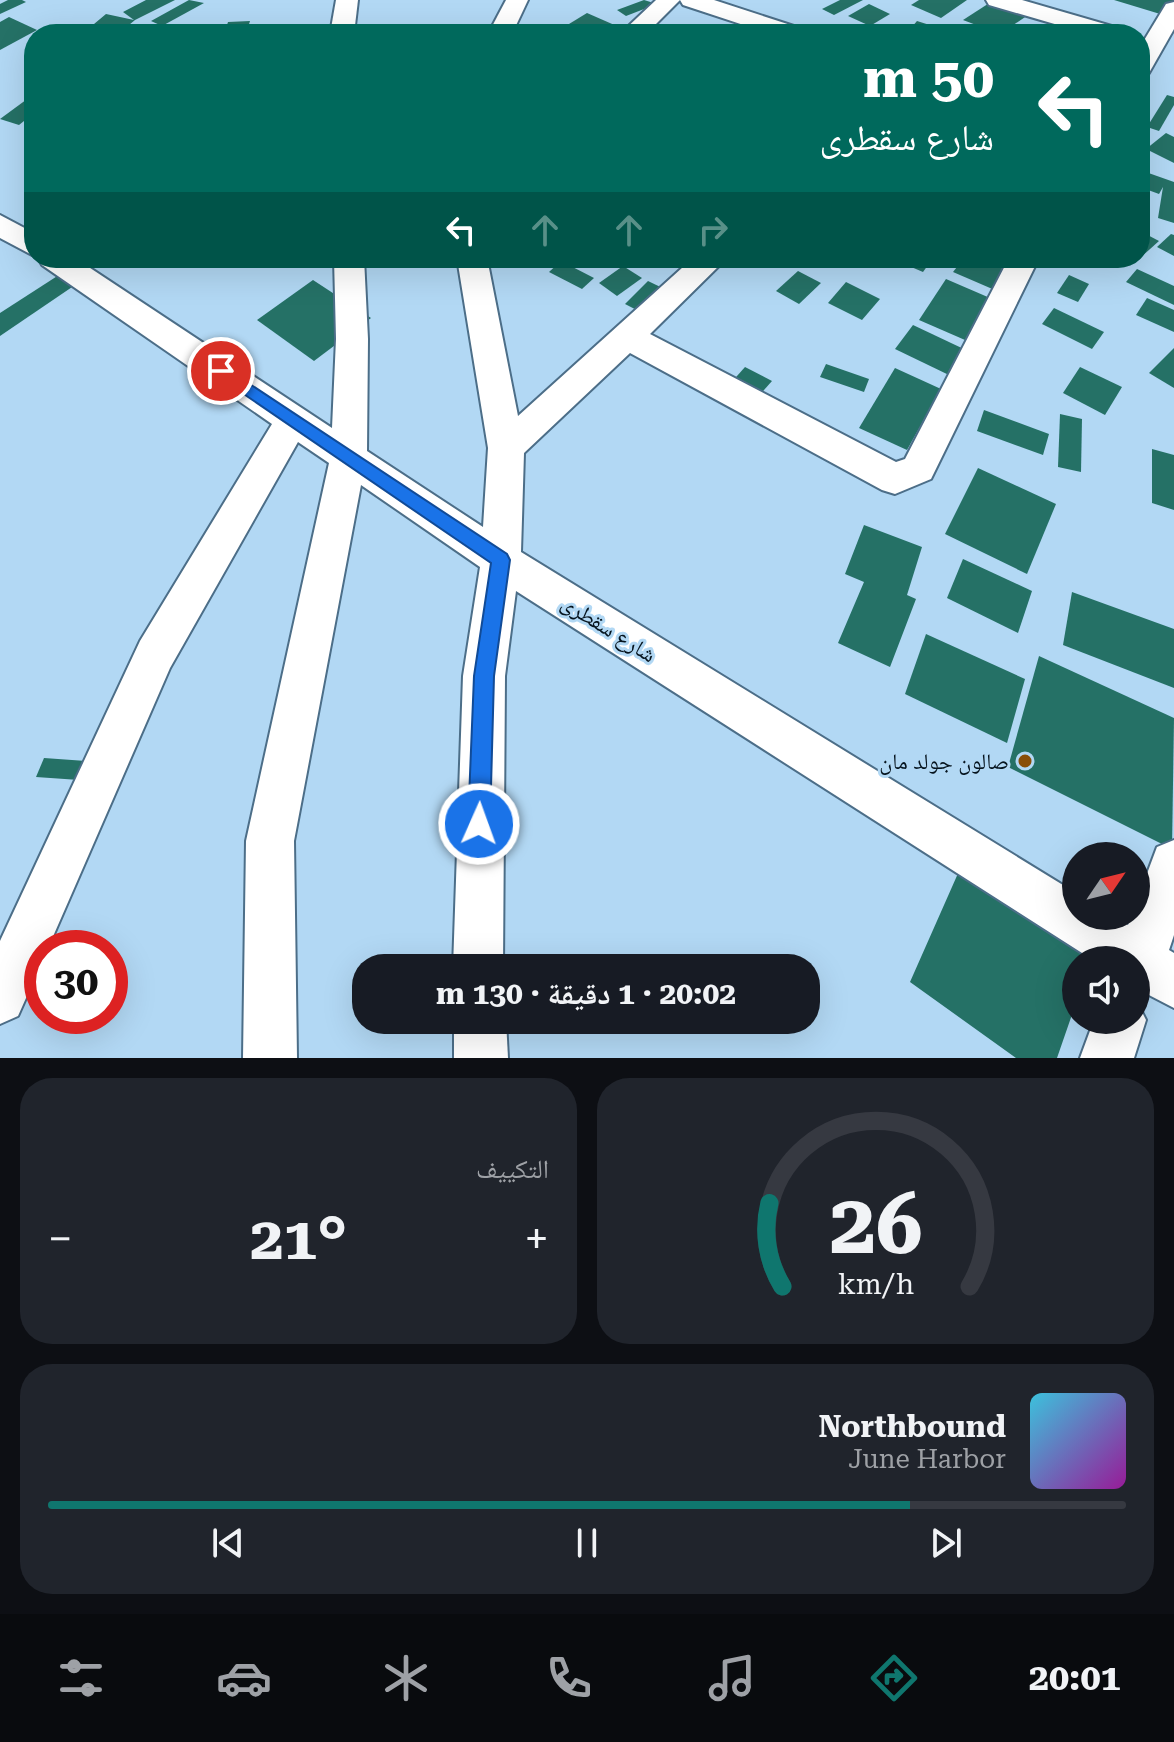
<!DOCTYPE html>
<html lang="ar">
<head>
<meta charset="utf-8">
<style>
	:root { --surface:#171b24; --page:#20242c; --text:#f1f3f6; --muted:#9ea1a6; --line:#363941; --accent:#0f766e }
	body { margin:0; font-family:"Roboto Serif","Noto Naskh Arabic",serif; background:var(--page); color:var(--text); direction:rtl; height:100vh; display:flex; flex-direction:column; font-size:30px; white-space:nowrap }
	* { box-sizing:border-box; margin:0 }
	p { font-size:26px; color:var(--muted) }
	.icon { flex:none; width:44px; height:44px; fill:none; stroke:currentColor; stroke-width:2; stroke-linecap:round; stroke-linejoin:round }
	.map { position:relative; height:1058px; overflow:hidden; direction:ltr }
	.drawer { display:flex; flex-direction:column; gap:20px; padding:20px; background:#0d0f14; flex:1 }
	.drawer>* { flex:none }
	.top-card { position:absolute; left:24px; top:24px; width:1126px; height:244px; border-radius:32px; box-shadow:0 8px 32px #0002; direction:rtl; background:#00695c; color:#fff; overflow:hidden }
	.needle { width:52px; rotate:55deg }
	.controls { position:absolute; left:1062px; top:842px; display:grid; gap:16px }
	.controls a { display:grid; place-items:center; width:88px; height:88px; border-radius:50%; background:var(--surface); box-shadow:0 8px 32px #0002; font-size:40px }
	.speed { position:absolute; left:24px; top:930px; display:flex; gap:16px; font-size:40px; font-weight:700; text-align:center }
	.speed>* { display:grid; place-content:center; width:104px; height:104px; border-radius:50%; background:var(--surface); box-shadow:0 8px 32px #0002; line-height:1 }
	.speed .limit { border:12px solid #d22; background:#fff; color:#111 }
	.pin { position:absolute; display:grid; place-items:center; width:68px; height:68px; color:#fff; margin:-34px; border:4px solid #fff; border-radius:50%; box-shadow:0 2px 8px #0007 }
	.me { position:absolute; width:88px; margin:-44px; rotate:2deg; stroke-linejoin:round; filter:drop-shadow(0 0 6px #0008) }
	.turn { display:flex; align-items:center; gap:28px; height:168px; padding:0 24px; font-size:36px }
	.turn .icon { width:104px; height:104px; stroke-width:2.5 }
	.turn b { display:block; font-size:56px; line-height:68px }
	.lanes { display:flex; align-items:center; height:76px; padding:0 24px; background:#0003; justify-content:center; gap:40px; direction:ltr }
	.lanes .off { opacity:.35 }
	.big { font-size:60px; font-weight:700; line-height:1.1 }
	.drawer .tile { flex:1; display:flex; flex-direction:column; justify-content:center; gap:12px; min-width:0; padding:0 28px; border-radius:32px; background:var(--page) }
	.drawer .dial { align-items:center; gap:0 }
	.dial svg { height:208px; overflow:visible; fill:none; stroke:var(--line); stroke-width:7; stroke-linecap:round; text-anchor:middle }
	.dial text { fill:var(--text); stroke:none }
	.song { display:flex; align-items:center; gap:24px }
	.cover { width:96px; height:96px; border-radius:12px; background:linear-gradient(135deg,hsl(190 70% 55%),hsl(300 70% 35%)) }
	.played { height:8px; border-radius:4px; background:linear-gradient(90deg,var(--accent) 80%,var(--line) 80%) }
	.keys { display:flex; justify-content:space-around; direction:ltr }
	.heat { display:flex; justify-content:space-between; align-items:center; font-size:44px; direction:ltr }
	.drawer .tiles { flex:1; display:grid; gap:20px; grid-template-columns:1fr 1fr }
	.tile:last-child { grid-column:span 2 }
	.trip { position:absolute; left:352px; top:954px; width:468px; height:80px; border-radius:32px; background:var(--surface); box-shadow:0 8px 32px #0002; font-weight:700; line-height:80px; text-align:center; direction:rtl }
	.tab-bar { display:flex; height:128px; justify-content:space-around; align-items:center; background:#090b0e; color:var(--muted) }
	.tab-bar .icon { width:56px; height:56px }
	.tab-bar .active { color:var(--accent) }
	.tab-bar b { font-size:36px; color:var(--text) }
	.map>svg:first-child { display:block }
	.building { fill:#257166 }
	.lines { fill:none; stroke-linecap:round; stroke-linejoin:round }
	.minor-casing { stroke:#4c6e88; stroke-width:4 }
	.minor { fill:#fff; fill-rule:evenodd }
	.route { fill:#1a73e8; stroke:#114b97; stroke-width:2 }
	.poi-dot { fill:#894e08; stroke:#b2d8f4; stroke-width:3 }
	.labels { text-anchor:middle; stroke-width:6; stroke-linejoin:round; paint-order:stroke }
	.street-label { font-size:22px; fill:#06141e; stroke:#b2d8f4 }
	.poi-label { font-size:22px; fill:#06141e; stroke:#b2d8f4; text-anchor:end }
</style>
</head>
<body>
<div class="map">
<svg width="1174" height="1058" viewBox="0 0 1174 1058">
	<rect width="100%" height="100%" fill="#b2d8f4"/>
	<g class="building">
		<polygon points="8,0 22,0 26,2 0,14 0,4"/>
		<polygon points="146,0 175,0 135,20 118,34 82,34 106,14 134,20 123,12"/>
		<polygon points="189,0 204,3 162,26 151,21"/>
		<polygon points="644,0 657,4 626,16 617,10"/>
		<polygon points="840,0 863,0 834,15 822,9"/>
		<polygon points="919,0 967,0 941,18 911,5"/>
		<polygon points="994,0 1000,0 1031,13 1000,34 963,20"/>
		<polygon points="1114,0 1174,0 1174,10 1170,17"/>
		<polygon points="869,4 890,14 870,26 848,16"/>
		<polygon points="587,13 619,27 608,34 592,34 569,24"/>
		<polygon points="9,17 37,30 0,50 0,22"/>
		<polygon points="756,18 788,34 728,32"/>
		<polygon points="250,21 246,34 224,34 228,22"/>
		<polygon points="917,21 936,27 930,34 906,34"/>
		<polygon points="34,94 34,113 19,125 0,119"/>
		<polygon points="1167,95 1174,97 1174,105 1159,131 1147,127"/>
		<polygon points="1166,133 1174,137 1174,163 1146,149"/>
		<polygon points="1140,170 1174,182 1174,223 1158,218 1163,187 1159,194 1140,187"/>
		<polygon points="1140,231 1159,241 1140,258"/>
		<polygon points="1171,234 1174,235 1174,256 1157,247"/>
		<polygon points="890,258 933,258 923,272"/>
		<polygon points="964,258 982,258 1018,273 1004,294 953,272"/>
		<polygon points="561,261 594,278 582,289 549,272"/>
		<polygon points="623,266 642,278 617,296 599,283"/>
		<polygon points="1137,269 1174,286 1174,305 1126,282"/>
		<polygon points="798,271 821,283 799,304 776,291"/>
		<polygon points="62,273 78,283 0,336 0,313"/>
		<polygon points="1069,275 1089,284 1078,302 1057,293"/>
		<polygon points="946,279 990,298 965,340 919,320"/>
		<polygon points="313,280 371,318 314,361 257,320"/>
		<polygon points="648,281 677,295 654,319 625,304"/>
		<polygon points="846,282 880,299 862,320 828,303"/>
		<polygon points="1147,298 1174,310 1174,332 1136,315"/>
		<polygon points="1054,308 1104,332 1092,349 1042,324"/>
		<polygon points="913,325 968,351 951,376 895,349"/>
		<polygon points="1174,348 1174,388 1149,373"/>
		<polygon points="826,364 869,379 864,392 820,377"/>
		<polygon points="745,367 772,381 755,400 729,385"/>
		<polygon points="1080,367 1122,387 1105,415 1063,393"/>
		<polygon points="895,368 941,389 907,450 859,428"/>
		<polygon points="984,410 1049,434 1043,455 977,431"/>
		<polygon points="1060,414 1082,419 1081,472 1058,467"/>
		<polygon points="1152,449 1174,455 1174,510 1152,503"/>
		<polygon points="978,468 1056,504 1027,574 945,534"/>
		<polygon points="864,525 922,547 907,595 916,599 890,667 838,643 864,582 845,574"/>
		<polygon points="963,559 1032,591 1018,633 947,598"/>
		<polygon points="1072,592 1174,629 1174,688 1063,645"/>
		<polygon points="926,634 1025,679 1007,743 905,694"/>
		<polygon points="1039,656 1174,718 1172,849 1008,767"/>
		<polygon points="44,758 86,761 79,780 36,777"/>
		<polygon points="967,853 1098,938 1090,960 1076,960 1076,1003 1057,1058 1016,1058 910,982"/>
	</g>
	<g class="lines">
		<defs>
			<g id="minor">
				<polygon points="336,0 358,0 354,34 330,34"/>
				<polygon points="506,0 528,0 512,34 488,34"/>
				<polygon points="656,0 714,0 803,29 807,34 771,34 683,5 680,0 646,34 620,34"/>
				<polygon points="986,0 1022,0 1122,29 1126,34 1089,34 989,5"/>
				<polygon points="1174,2 1174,29 1149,73 1140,75 1140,47 1166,4"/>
				<polygon points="0,215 34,233 34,256 0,238"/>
				<polygon points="38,258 75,258 332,428 336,339 334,258 364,258 368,339 367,451 483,527 488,448 457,258 487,258 518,416 693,258 727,258 650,334 896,462 905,459 1009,258 1039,258 931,479 895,494 882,490 630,353 524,453 521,552 1076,893 1076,916 1114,916 1128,925 1131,916 1136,916 1136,903 1157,847 1174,840 1174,935 1169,950 1174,953 1174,1008 1147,994 1136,998 1136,960 1093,960 516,591 505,676 503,968 453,968 463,676 480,567 361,485 294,841 297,1058 243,1058 246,841 329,463 298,442 170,668 48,948 42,948 42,962 18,1016 0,1024 0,941 140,641 272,424 42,265"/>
				<polygon points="1136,1000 1146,1020 1134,1058 1080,1058 1094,1020 1136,1020"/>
				<polygon points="454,1020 506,1020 508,1058 454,1058"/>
			</g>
		</defs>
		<use href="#minor" class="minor-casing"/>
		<use href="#minor" class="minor"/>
	</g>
	<polygon class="route" points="221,365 507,554 510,560 494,676 490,824 487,831 479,835 471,831 468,824 474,676 491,563 216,375 213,371"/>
	<circle class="poi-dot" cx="1025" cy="761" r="8"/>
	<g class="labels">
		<g class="street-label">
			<text transform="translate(609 628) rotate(32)" y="8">شارع سقطرى</text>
		</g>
		<g class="poi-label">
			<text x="1009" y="769">صالون جولد مان</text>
		</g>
	</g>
</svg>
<div class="controls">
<a><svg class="needle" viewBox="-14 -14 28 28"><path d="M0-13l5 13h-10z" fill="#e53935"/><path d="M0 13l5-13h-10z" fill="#9ea1a6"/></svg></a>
<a><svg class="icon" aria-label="sound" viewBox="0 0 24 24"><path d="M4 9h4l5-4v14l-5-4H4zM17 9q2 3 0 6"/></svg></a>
</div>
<div class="speed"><div class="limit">30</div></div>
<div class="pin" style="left:221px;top:371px;background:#d93025"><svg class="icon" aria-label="arrive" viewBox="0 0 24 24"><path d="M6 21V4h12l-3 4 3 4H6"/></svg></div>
<svg class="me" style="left:479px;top:824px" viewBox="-20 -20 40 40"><circle r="17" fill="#1a73e8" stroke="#fff" stroke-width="3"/><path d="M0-11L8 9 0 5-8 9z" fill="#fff"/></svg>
<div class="trip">20:02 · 1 دقيقة · 130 m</div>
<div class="top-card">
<div class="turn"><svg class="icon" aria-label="left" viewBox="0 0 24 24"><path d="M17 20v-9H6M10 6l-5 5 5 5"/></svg><div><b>50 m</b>شارع سقطرى</div></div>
<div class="lanes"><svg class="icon" aria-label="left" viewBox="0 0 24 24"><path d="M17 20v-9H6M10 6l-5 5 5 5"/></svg><svg class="icon off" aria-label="ahead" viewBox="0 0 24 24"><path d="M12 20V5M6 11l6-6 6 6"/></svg><svg class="icon off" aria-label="ahead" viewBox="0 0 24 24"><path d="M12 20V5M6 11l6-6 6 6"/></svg><svg class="icon off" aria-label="right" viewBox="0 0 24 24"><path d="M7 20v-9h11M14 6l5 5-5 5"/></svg></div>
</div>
</div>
<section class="drawer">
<div class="tiles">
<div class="tile dial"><svg viewBox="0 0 100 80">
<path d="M14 69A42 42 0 1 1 86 69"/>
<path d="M14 69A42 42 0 0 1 9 37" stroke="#0f766e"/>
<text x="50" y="56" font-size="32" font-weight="700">26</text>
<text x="50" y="72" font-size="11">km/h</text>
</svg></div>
<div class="tile"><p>التكييف</p>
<div class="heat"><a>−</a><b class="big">21°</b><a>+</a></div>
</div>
<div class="tile">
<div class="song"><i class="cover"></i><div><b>Northbound</b><p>June Harbor</p></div></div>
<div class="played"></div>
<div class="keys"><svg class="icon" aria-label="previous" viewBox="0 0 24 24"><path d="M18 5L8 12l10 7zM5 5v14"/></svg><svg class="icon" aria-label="pause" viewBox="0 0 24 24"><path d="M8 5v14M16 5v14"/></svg><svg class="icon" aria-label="next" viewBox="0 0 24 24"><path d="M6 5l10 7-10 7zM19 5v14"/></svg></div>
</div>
</div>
</section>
<nav class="tab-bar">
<b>20:01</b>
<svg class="icon active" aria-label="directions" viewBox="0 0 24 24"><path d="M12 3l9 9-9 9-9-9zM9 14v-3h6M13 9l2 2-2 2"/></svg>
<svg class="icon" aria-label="music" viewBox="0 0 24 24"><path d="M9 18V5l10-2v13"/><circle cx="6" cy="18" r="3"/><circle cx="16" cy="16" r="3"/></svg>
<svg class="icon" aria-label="phone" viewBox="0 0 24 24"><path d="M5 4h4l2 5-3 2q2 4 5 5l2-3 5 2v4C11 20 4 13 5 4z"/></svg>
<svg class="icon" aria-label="climate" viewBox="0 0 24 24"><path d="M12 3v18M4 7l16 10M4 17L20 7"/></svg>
<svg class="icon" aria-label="car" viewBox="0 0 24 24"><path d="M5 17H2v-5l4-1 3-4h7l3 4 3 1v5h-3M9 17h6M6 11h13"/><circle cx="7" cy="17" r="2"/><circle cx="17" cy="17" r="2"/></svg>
<svg class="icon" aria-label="filters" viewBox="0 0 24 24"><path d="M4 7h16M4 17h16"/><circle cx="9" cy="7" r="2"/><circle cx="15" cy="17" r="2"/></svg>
</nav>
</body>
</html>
